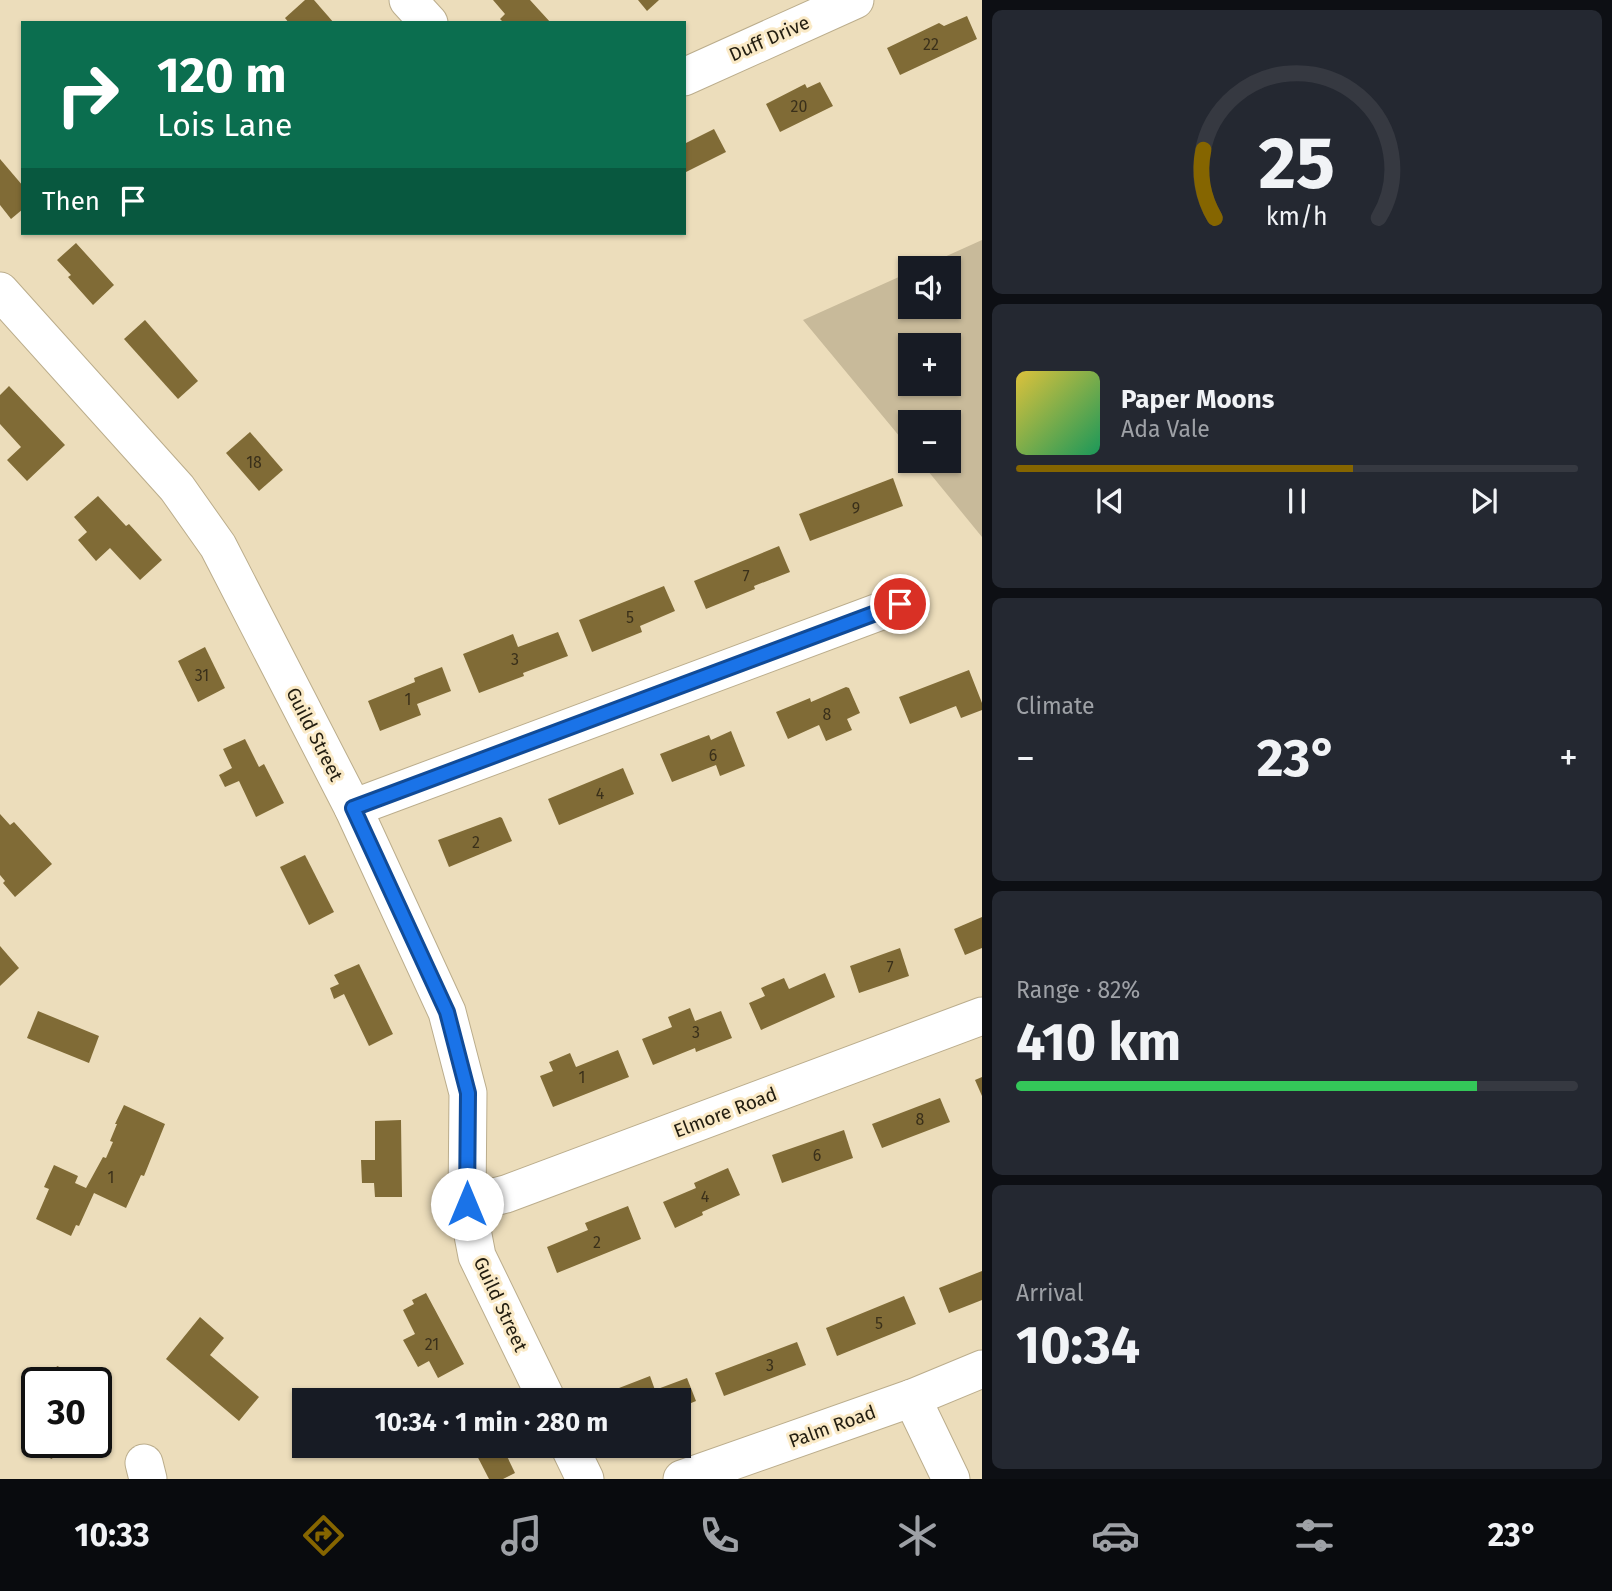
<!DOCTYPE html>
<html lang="en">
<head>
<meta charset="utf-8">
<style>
	:root { --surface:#171b24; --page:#242831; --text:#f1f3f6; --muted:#9ea1a6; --line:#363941; --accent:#856500 }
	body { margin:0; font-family:"Fira Sans",sans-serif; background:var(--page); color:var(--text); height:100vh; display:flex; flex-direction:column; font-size:26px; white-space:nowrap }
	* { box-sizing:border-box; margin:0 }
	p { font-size:23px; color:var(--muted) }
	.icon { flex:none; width:38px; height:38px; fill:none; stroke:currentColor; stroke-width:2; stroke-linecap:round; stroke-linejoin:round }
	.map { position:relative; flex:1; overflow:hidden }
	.side { display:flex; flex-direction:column; gap:10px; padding:10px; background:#0d0f14; width:630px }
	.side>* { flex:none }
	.banner { position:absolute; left:21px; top:21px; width:665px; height:214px; border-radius:0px; box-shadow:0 2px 5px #0004; background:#0b6e4f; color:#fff; overflow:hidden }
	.buttons { position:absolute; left:898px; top:256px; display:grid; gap:14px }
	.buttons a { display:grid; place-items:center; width:63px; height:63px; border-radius:0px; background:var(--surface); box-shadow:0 2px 5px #0004; font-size:35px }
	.speed { position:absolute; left:21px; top:1367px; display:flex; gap:14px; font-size:35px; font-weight:700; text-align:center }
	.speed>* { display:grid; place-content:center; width:91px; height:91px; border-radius:50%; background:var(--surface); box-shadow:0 2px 5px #0004; line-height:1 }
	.speed .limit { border:4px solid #111; border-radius:10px; background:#fff; color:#111 }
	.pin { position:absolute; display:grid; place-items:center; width:60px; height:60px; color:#fff; margin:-30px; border:4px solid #fff; border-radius:50%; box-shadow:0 2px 7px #0007 }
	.me { position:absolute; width:77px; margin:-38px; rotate:0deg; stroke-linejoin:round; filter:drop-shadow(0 0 5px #0008) }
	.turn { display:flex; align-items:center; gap:24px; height:147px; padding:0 21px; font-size:32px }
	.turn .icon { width:91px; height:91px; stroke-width:2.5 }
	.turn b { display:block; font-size:49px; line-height:60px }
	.then { display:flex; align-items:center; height:66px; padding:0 21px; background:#0003; gap:14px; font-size:26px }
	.big { font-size:52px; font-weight:700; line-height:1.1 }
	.side .widget { flex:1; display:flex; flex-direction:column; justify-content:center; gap:10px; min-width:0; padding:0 24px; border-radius:10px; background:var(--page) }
	.side .dial { align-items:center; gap:0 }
	.dial svg { height:182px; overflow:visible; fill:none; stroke:var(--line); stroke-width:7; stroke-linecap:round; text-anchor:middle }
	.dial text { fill:var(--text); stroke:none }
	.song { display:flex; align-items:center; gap:21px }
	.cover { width:84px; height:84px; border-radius:10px; background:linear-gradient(135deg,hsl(50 70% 55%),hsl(150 70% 35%)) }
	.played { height:7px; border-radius:4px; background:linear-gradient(90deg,var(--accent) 60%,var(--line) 60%) }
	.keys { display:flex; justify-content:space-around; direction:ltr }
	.heat { display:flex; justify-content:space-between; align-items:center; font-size:38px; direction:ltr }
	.charge { height:10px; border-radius:5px; background:linear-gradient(90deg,#34c759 82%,var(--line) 0) }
	.trip { position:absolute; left:292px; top:1388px; width:399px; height:70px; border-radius:0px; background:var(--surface); box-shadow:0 2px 5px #0004; font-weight:700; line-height:70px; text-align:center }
	.menu { display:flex; height:112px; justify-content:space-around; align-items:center; background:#090b0e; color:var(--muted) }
	.menu .icon { width:49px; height:49px }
	.menu .active { color:var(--accent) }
	.menu b { font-size:32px; color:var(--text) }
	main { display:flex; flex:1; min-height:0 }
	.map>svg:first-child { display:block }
	.green { fill:#c8ba9a; fill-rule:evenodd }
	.building { fill:#806b36 }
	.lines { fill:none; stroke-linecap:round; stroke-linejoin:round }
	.minor-casing { stroke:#bbad8c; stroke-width:39 }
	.minor { stroke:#fff; stroke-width:37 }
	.route-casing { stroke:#114b97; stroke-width:18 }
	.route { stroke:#1a73e8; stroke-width:12 }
	.labels { text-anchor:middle; stroke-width:6; stroke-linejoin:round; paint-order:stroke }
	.number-label { font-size:16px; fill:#3a301a }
	.street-label { font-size:19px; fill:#221d10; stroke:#faeac7 }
</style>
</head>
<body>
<main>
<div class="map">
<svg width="982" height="1479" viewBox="0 0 982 1479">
	<rect width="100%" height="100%" fill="#ecddbb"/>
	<path class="green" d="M 982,240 L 982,537 L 919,460 L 948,460 L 948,422 L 910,422 L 910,449 L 803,320 L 910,272 L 910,306 L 948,306 L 948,268 L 920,268 ZM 910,345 L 948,345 L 948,383 L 910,383 Z"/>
	<g class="building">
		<polygon points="305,0 314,0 334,23 289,23 285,18"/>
		<polygon points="493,0 530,0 551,23 504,23 500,19 505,14"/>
		<polygon points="638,0 659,0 647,11"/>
		<polygon points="967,16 977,39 900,75 887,48 939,23 944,26"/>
		<polygon points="820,82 833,106 780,132 766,104 805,84 807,88"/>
		<polygon points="714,129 726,152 684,173 684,144"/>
		<polygon points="0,159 23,186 23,209 11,219 0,205"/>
		<polygon points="76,243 114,285 93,305 68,277 71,275 57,260"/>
		<polygon points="145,320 198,381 178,399 124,339"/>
		<polygon points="9,386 65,445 27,481 7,460 21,447 0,424 0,395"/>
		<polygon points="250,432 283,470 259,491 226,453"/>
		<polygon points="893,478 903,506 810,541 799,514"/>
		<polygon points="98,496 126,526 129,524 162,560 140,580 110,548 96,561 78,540 87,532 74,517"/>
		<polygon points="779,546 790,572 754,586 755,589 706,609 694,581"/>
		<polygon points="664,586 675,611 640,626 642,632 592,652 579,620"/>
		<polygon points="558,632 568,656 523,673 524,676 479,693 463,654 513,634 518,647"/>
		<polygon points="205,647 225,688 198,702 178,661"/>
		<polygon points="442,667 451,691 417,704 421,715 380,731 368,701 415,682 414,678"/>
		<polygon points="969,670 982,703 982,710 961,718 956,706 910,724 899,697"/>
		<polygon points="846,687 849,688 860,713 847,719 852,730 826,741 819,725 788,739 776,712 810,698 811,702"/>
		<polygon points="731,731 745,766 720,776 716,765 672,782 660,754 709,735 711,740"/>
		<polygon points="245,739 259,767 264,764 284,803 256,817 239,781 225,787 219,775 232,768 223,749"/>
		<polygon points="623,768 634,794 559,825 548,799"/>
		<polygon points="0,814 10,825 14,822 52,864 15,897 3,883 5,881 0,875"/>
		<polygon points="500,817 502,818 512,841 449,867 438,840"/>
		<polygon points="305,855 334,912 309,925 280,867"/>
		<polygon points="982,917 982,948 965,955 954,929"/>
		<polygon points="0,946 19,968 0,986"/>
		<polygon points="900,948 909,976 859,993 850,966"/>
		<polygon points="359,964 393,1034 369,1046 344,994 334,999 330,988 339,984 334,975"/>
		<polygon points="825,973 835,997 761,1030 749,1003 765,996 761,988 784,978 789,989"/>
		<polygon points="690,1008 695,1021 721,1011 732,1038 696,1052 695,1048 653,1065 642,1039 672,1027 668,1017"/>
		<polygon points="38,1011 99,1036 89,1063 27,1038"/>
		<polygon points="618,1050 629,1077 553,1107 540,1076 553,1071 549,1062 570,1053 576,1067"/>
		<polygon points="982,1077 982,1096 975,1080"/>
		<polygon points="940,1098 950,1122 882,1148 872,1124"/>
		<polygon points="124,1105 165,1124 144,1176 141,1175 126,1208 94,1193 79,1226 76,1225 71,1236 36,1219 49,1189 44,1187 54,1165 78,1176 75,1183 86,1188 103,1157 106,1158 113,1142 110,1141 117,1124 115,1124"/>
		<polygon points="401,1120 402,1197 375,1197 374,1183 362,1183 361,1160 375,1160 375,1121"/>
		<polygon points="844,1130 853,1158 782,1183 772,1155"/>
		<polygon points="728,1168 740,1195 702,1212 703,1215 675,1228 663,1202 696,1188 694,1183"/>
		<polygon points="628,1206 641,1239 557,1273 547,1247 588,1230 585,1223"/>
		<polygon points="982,1271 982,1300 949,1313 939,1288"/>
		<polygon points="426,1293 464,1364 438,1378 429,1361 418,1367 403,1340 415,1334 403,1310 414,1304 412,1300"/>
		<polygon points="904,1296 916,1324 837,1356 826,1328"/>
		<polygon points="200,1317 224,1338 210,1355 259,1397 239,1421 166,1359"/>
		<polygon points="797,1342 806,1365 724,1396 715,1373"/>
		<polygon points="57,1366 84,1377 82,1382 50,1382"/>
		<polygon points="650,1376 655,1390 687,1378 696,1401 679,1408 679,1400 623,1400 619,1388"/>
		<polygon points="37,1418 37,1442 58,1442 52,1459 25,1448"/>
		<polygon points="472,1446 502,1446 515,1473 503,1479 489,1479"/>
	</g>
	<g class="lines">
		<defs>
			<g id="minor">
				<polyline points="408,0 429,23"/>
				<polyline points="684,77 855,0"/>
				<polyline points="0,291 177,488 218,546 353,808 447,1012 468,1093 467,1204 477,1256 547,1400"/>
				<polyline points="353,808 900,604"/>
				<polyline points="467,1204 506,1194 982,1016"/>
				<polyline points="912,1398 951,1479"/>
				<polyline points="569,1446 585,1479"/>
				<polyline points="144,1463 148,1479"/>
				<polyline points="682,1479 912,1398 982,1369"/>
			</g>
		</defs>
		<use href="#minor" class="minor-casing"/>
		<use href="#minor" class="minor"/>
	</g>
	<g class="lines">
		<defs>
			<polyline id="route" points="467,1204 468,1093 447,1012 353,808 900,604"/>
		</defs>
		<use href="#route" class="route-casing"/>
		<use href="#route" class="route"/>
	</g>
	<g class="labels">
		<g class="number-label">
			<text x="931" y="50">22</text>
			<text x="799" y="112">20</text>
			<text x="254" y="468">18</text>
			<text x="856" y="514">9</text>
			<text x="746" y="582">7</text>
			<text x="630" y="623">5</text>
			<text x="515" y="665">3</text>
			<text x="202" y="681">31</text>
			<text x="408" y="705">1</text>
			<text x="827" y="720">8</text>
			<text x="713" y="761">6</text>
			<text x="600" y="799">4</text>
			<text x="476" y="848">2</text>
			<text x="890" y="973">7</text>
			<text x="696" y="1038">3</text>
			<text x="582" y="1083">1</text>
			<text x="920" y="1125">8</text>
			<text x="817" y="1161">6</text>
			<text x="111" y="1183">1</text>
			<text x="705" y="1202">4</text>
			<text x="597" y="1248">2</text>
			<text x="879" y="1329">5</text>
			<text x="432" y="1350">21</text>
			<text x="770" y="1371">3</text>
		</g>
		<g class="street-label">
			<text transform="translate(769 38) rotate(-24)" y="7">Duff Drive</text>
			<text transform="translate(315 734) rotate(63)" y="7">Guild Street</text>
			<text transform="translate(725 1112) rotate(-21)" y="7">Elmore Road</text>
			<text transform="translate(501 1304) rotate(65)" y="7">Guild Street</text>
			<text transform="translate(832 1426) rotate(-20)" y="7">Palm Road</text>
		</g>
	</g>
</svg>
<div class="buttons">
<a><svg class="icon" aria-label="sound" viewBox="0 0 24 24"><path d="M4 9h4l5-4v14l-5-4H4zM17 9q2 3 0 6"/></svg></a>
<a>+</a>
<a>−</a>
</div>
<div class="speed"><div class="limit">30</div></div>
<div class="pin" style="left:900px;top:604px;background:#d93025"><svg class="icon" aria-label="arrive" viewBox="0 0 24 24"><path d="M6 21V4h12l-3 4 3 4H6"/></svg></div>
<svg class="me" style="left:467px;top:1204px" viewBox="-20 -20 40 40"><circle r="19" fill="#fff"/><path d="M0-13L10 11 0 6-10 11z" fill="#1a73e8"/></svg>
<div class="trip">10:34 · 1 min · 280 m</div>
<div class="banner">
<div class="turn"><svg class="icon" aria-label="right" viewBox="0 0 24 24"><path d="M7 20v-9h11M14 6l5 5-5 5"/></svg><div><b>120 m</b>Lois Lane</div></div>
<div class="then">Then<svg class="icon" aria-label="arrive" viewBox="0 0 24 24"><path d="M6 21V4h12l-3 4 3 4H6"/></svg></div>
</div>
</div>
<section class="side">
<div class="widget dial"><svg viewBox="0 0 100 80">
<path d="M14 69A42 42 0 1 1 86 69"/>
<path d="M14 69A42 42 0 0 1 9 39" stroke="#856500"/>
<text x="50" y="56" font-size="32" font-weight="700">25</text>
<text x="50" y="72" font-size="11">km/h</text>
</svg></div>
<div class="widget">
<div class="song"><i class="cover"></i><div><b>Paper Moons</b><p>Ada Vale</p></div></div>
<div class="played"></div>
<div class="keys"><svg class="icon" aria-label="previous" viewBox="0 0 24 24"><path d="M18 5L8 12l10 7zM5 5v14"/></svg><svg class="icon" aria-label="pause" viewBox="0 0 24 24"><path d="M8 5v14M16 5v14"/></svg><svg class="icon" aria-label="next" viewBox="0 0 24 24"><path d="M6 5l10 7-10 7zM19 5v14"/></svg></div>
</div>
<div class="widget"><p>Climate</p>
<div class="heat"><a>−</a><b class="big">23°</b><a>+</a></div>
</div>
<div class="widget"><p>Range · 82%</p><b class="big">410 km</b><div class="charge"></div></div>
<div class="widget"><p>Arrival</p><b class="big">10:34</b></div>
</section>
</main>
<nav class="menu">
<b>10:33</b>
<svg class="icon active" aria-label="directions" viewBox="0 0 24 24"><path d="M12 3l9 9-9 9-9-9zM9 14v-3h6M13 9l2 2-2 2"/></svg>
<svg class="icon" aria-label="music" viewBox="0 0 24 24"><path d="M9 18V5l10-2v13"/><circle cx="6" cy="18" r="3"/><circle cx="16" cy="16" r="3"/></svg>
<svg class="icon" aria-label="phone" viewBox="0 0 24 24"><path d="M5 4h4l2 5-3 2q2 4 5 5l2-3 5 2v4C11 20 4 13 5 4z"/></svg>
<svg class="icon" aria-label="climate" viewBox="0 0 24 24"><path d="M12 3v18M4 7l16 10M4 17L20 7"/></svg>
<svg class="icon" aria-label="car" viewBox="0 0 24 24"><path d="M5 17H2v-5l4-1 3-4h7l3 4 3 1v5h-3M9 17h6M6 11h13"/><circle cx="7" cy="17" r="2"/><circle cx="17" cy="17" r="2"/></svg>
<svg class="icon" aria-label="filters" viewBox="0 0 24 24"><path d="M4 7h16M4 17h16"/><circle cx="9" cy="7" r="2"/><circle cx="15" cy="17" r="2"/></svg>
<b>23°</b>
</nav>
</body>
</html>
